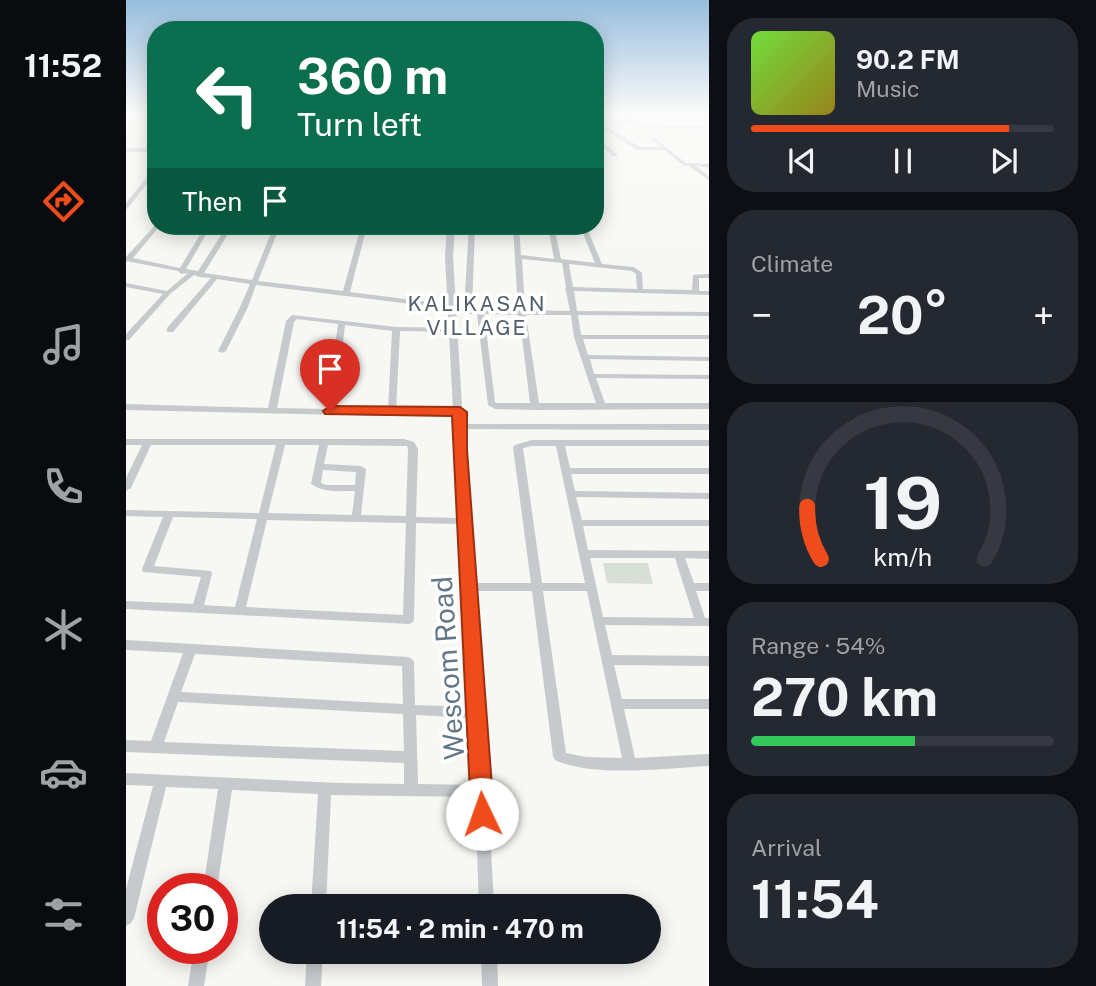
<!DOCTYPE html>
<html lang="en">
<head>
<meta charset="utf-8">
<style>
	:root { --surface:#171b24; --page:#242831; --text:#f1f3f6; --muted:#9ea1a6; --line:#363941; --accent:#f04b1b }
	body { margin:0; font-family:"Public Sans",sans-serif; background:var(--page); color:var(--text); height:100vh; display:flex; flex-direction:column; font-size:26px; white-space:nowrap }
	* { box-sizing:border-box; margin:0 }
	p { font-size:23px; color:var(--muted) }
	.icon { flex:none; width:38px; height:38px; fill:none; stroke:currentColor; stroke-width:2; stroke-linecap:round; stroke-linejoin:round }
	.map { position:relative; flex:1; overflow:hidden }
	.details { display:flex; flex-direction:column; gap:18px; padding:18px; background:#0d0f14; width:387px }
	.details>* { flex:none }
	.guide { position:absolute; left:21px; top:21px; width:457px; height:214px; border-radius:28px; box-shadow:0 4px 18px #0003; background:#0b6e4f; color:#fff; overflow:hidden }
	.speed { position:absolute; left:21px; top:873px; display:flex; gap:14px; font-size:35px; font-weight:700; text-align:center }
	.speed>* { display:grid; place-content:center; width:91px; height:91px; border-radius:50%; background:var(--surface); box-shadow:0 4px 18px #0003; line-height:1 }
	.speed .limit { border:10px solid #d22; background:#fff; color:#111 }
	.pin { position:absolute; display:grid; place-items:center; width:60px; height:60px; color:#fff; margin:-72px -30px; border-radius:50% 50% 50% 0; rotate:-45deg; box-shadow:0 0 7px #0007 }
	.pin .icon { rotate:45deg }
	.me { position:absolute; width:77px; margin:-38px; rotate:357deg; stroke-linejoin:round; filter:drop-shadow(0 0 5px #0008) }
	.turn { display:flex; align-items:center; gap:24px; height:147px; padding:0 35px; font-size:32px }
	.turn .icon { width:91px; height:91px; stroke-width:2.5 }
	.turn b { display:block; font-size:49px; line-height:60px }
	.then { display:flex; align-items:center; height:66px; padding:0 35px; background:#0003; gap:14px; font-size:26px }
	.big { font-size:52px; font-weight:700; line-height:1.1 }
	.details .card { flex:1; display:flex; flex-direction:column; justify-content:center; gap:10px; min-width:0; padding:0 24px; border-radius:28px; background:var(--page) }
	.details .dial { align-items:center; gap:0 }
	.dial svg { height:182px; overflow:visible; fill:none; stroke:var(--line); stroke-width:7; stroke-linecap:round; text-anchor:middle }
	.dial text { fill:var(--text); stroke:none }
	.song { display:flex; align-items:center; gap:21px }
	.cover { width:84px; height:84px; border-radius:10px; background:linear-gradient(135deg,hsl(100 70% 55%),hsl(50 70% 35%)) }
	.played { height:7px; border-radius:4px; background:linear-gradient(90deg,var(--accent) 85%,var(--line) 85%) }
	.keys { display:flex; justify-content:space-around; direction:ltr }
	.heat { display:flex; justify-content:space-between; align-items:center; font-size:38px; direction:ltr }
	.charge { height:10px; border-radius:5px; background:linear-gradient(90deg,#34c759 54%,var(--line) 0) }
	.trip { position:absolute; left:133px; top:894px; width:402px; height:70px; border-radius:35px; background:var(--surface); box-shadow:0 4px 18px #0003; font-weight:700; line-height:70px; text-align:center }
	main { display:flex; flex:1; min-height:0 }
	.dock { display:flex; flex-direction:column; width:126px; justify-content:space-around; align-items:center; background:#090b0e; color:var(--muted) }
	.dock .icon { width:49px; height:49px }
	.dock .current { color:var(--accent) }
	.dock b { font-size:32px; color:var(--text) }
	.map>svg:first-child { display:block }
	.green { fill:#d8dfd4 }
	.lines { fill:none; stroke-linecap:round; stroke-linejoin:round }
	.minor { fill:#c6cacd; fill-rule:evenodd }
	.tertiary { fill:#c6cacd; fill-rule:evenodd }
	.route { fill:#f04b1b; stroke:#9c3112; stroke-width:2 }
	.labels { text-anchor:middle; stroke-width:7; stroke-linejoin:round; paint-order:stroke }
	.far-neighbourhood-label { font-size:21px; letter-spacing:2px; fill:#52606b; stroke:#fff }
	.near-street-label { font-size:28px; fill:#647787; stroke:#fff }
</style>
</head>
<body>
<main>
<nav class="dock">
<b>11:52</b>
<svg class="icon current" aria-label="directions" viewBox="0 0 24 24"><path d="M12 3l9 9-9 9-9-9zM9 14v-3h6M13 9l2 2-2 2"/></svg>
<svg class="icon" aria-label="music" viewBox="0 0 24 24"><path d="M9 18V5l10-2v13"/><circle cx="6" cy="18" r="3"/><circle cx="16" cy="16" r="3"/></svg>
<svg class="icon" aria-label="phone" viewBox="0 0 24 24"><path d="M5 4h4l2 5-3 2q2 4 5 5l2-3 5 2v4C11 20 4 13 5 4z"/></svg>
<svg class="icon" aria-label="climate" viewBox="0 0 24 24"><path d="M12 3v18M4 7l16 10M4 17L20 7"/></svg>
<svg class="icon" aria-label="car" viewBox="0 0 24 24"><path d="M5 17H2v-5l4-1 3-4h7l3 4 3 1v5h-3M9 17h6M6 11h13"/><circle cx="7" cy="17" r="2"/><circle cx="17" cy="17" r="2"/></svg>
<svg class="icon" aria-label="filters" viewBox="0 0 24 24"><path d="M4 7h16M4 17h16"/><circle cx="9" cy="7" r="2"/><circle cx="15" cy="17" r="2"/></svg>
</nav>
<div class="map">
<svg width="584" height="986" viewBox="0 0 584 986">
	<rect width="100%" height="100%" fill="#f7f7f3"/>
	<polygon class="green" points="477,563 522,563 527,584 481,583"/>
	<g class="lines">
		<g class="minor">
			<polygon points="494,114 499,114 511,125 584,127 584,129 510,127 504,123 478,125 514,147 536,147 525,139 527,137 560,163 584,164 584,168 570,166 584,177 584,181 563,166 557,165 539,150 511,150 471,124 501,121"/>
			<polygon points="469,136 491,154 491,156 487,156 469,140"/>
			<rect x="0" y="148" width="30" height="4"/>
			<polygon points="30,166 30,172 2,208 0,209 0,203"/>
			<polygon points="30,224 34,226 7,258 54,268 79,226 85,226 60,269 72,271 101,226 107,226 78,273 126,280 148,226 154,226 132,281 217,291 235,226 241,226 224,292 326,305 330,307 326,309 130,285 122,307 100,351 96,353 92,351 114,307 124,284 91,279 47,332 41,332 41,328 85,278 73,277 68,275 44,294 3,340 0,340 0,334 37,294 0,287 0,283 41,291 62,273 55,274 52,271 0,261 0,257"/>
			<path d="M 343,226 L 349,226 L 346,310 L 392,310 L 387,226 L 393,226 L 395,255 L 428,259 L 422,226 L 428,226 L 435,259 L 469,263 L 454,226 L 460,226 L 476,264 L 508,267 L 516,273 L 517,289 L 566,290 L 567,275 L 584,274 L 584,278 L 573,278 L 573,291 L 584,291 L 584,295 L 448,291 L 451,311 L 584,312 L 584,316 L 452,315 L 455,335 L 584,335 L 584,339 L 457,339 L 462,355 L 584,357 L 584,361 L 464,359 L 468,374 L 584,375 L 584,379 L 470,378 L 479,403 L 584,403 L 584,409 L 409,410 L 369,409 L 362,405 L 351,314 L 326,314 L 322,312 L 326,310 L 338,310 ZM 396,259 L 436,263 L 440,287 L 439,289 L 440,291 L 444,311 L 399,310 ZM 443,264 L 506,271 L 510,274 L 511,289 L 447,287 ZM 358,314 L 393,315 L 394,325 L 359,325 ZM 400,315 L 445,315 L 448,337 L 470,403 L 413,403 ZM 360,329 L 395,329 L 404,403 L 371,403 L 369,402 Z"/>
			<path d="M 166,315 L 270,327 L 330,328 L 331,330 L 327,332 L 274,331 L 270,410 L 334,409 L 338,412 L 334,415 L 266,416 L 0,410 L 0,404 L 142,408 L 160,321 ZM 171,319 L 212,324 L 200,409 L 151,408 L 168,322 ZM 219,325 L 266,331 L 262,410 L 209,409 Z"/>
			<path d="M 332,424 L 336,427 L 348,583 L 405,583 L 387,447 L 389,445 L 406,440 L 584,440 L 584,446 L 439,446 L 444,468 L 584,468 L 584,474 L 445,474 L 449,491 L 584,493 L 584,499 L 450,497 L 456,520 L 584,520 L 584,526 L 457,526 L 462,550 L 584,551 L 584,559 L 559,558 L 568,583 L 584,583 L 584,591 L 570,591 L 579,618 L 584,618 L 584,626 L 479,625 L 486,655 L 584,656 L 584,666 L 488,665 L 496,699 L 584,699 L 584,709 L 498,709 L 509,758 L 584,754 L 584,766 C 541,768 467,778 429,760 L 427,756 L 406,591 L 349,591 L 358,713 L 368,906 L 353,906 L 349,797 L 205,795 L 200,906 L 185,906 L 192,794 L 106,790 L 91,889 L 77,889 L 92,789 L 40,787 L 8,918 L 5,923 L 0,926 L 0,889 L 27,786 L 0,785 L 0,773 L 214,783 L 278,784 L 278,763 L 0,752 L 0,740 L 25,741 L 57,653 L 0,650 L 0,640 L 282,657 L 286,659 L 288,662 L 289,705 L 345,707 L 334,524 L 290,523 L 288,620 L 286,623 L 282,624 L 0,609 L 0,601 L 67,604 L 75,577 L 17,572 L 16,569 L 37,517 L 0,516 L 0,510 L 133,513 L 150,445 L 25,445 L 5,488 L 0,491 L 0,478 L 16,445 L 0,445 L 0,439 L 278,439 L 288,442 L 292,449 L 290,517 L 333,518 L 328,427 ZM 159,445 L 193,445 L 185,484 C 198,493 213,491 229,491 L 226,515 L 142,513 ZM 202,445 L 281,446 L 282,449 L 280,516 L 235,515 L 240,469 L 235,466 L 198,464 ZM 406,446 L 430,446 L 459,583 L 416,583 L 397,448 ZM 197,470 L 230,472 L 229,485 L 200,485 L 195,483 ZM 47,517 L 131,519 L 109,607 L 78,605 L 86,574 L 85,571 L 28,566 ZM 141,520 L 280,523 L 277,615 L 120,607 ZM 464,558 L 549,558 L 568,618 L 477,617 ZM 417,591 L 461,591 L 496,758 L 460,757 L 440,753 ZM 69,654 L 276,666 L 277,704 L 55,692 ZM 52,702 L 277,714 L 278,751 L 38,742 ZM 290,715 L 346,718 L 349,785 L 292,784 Z"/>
			<polygon points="68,948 84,948 78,986 62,986"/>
			<polygon points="181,952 197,952 195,986 179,986"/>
			<polygon points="355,952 371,952 372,986 356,986"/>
		</g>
		<polygon class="tertiary" points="321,226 329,226 327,256 337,424 584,424 584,430 328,429 319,256"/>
	</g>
	<linearGradient id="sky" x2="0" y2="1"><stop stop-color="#97bdde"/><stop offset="0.45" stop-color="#fbfbfa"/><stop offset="1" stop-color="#fbfbfa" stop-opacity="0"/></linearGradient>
	<rect width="584" height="252" fill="url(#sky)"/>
	<polygon class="route" points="204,406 334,407 341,412 341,450 368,814 365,821 356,825 348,821 345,814 326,416 199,414 197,411"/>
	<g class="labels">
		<g class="far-neighbourhood-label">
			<text x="351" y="311">KALIKASAN<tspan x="351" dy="24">VILLAGE</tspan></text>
		</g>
		<g class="near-street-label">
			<text transform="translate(322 668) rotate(-94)" y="10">Wescom Road</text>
		</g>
	</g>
</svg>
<div class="speed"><div class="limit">30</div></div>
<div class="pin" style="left:204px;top:411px;background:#d93025"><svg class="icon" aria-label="arrive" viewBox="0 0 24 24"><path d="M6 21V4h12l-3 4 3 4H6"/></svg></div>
<svg class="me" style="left:356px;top:814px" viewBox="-20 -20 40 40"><circle r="19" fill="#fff"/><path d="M0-13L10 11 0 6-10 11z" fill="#f04b1b"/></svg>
<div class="trip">11:54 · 2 min · 470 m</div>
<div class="guide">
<div class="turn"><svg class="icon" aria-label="left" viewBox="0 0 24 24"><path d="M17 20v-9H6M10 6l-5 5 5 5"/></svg><div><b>360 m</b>Turn left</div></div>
<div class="then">Then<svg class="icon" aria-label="arrive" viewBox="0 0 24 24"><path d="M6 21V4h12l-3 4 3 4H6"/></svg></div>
</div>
</div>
<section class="details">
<div class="card">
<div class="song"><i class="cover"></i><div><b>90.2 FM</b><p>Music</p></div></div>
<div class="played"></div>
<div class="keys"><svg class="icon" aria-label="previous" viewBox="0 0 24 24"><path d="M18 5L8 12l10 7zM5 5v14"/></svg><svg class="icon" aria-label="pause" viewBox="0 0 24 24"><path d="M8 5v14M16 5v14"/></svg><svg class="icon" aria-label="next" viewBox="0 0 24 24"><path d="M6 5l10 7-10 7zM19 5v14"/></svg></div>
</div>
<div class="card"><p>Climate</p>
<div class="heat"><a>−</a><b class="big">20°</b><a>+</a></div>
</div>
<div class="card dial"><svg viewBox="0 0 100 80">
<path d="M14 69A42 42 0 1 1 86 69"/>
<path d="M14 69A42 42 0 0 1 8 46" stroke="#f04b1b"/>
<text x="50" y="56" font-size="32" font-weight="700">19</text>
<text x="50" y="72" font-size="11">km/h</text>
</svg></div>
<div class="card"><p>Range · 54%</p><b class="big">270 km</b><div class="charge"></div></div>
<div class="card"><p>Arrival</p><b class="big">11:54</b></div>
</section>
</main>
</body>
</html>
